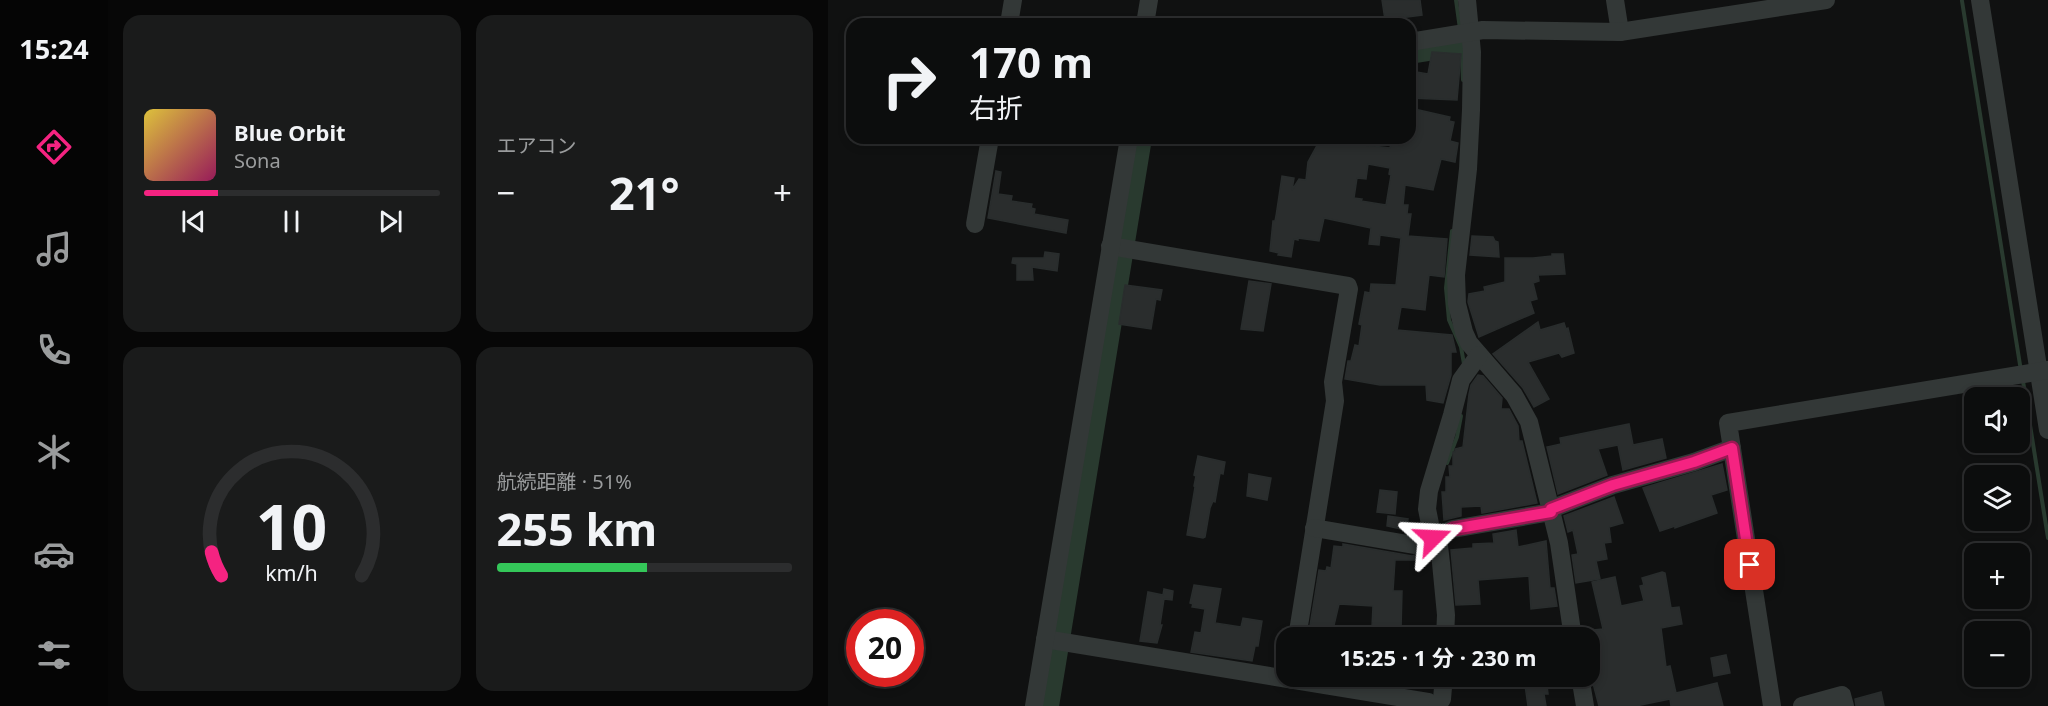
<!DOCTYPE html>
<html lang="ja">
<head>
<meta charset="utf-8">
<style>
	:root { --surface:#0c0d0d; --page:#1a1b1b; --text:#f1f3f6; --muted:#9a9c9d; --line:#2c2d2e; --accent:#f52381 }
	body { margin:0; font-family:"Noto Sans","Noto Sans JP",sans-serif; background:var(--page); color:var(--text); height:100vh; display:flex; flex-direction:column; font-size:22px; white-space:nowrap }
	* { box-sizing:border-box; margin:0 }
	p { font-size:20px; color:var(--muted) }
	.icon { flex:none; width:33px; height:33px; fill:none; stroke:currentColor; stroke-width:2; stroke-linecap:round; stroke-linejoin:round }
	.map { position:relative; flex:1; overflow:hidden }
	.drawer { display:flex; flex-direction:column; gap:15px; padding:15px; background:#070707; width:720px }
	.drawer>* { flex:none }
	.hud { position:absolute; left:18px; top:18px; width:570px; height:126px; border-radius:18px; box-shadow:0 3px 9px #0003,0 0 0 2px var(--line); background:#0c0d0d; color:var(--text); overflow:hidden }
	.tools { position:absolute; left:1136px; top:387px; display:grid; gap:12px }
	.tools a { display:grid; place-items:center; width:66px; height:66px; border-radius:12px; background:var(--surface); box-shadow:0 3px 9px #0003,0 0 0 2px var(--line); font-size:30px }
	.speed { position:absolute; left:18px; top:609px; display:flex; gap:12px; font-size:30px; font-weight:700; text-align:center }
	.speed>* { display:grid; place-content:center; width:78px; height:78px; border-radius:50%; background:var(--surface); box-shadow:0 3px 9px #0003,0 0 0 2px var(--line); line-height:1 }
	.speed .limit { border:9px solid #d22; background:#fff; color:#111 }
	.pin { position:absolute; display:grid; place-items:center; width:51px; height:51px; color:#fff; margin:-26px; border-radius:12px; box-shadow:0 3px 9px #0006 }
	.me { position:absolute; width:66px; margin:-33px; rotate:69deg; stroke-linejoin:round; filter:drop-shadow(0 0 4px #0008) }
	.turn { display:flex; align-items:center; gap:21px; height:126px; padding:0 24px; font-size:27px }
	.turn .icon { width:78px; height:78px; stroke-width:2.5 }
	.turn b { display:block; font-size:42px; line-height:51px }
	.big { font-size:45px; font-weight:700; line-height:1.1 }
	.drawer .widget { flex:1; display:flex; flex-direction:column; justify-content:center; gap:9px; min-width:0; padding:0 21px; border-radius:18px; background:var(--page) }
	.drawer .dial { align-items:center; gap:0 }
	.dial svg { height:156px; overflow:visible; fill:none; stroke:var(--line); stroke-width:7; stroke-linecap:round; text-anchor:middle }
	.dial text { fill:var(--text); stroke:none }
	.song { display:flex; align-items:center; gap:18px }
	.cover { width:72px; height:72px; border-radius:9px; background:linear-gradient(135deg,hsl(50 70% 55%),hsl(330 70% 35%)) }
	.played { height:6px; border-radius:3px; background:linear-gradient(90deg,var(--accent) 25%,var(--line) 25%) }
	.keys { display:flex; justify-content:space-around; direction:ltr }
	.heat { display:flex; justify-content:space-between; align-items:center; font-size:33px; direction:ltr }
	.charge { height:9px; border-radius:4px; background:linear-gradient(90deg,#34c759 51%,var(--line) 0) }
	.drawer .tiles { flex:1; display:grid; gap:15px; grid-template-columns:repeat(2,1fr) }
	.trip { position:absolute; left:448px; top:627px; width:324px; height:60px; border-radius:18px; background:var(--surface); box-shadow:0 3px 9px #0003,0 0 0 2px var(--line); font-weight:700; line-height:60px; text-align:center }
	main { display:flex; flex:1; min-height:0 }
	.tab-bar { display:flex; flex-direction:column; width:108px; justify-content:space-around; align-items:center; background:#050505; color:var(--muted) }
	.tab-bar .icon { width:42px; height:42px }
	.tab-bar .on { color:var(--accent) }
	.tab-bar b { font-size:27px; color:var(--text) }
	.map>svg:first-child { display:block }
	.lines { fill:none; stroke-linecap:round; stroke-linejoin:round }
	.stream { stroke:#293a2f; stroke-width:4 }
	.river { stroke:#293a2f; stroke-width:22 }
	.building { fill:#2a2d2d; stroke:#292d2d; stroke-width:1.5; fill-rule:evenodd }
	.minor { stroke:#333837; stroke-width:18 }
	.route-casing { stroke:#9f1754; stroke-width:15 }
	.route { stroke:#f52381; stroke-width:10 }
</style>
</head>
<body>
<main>
<nav class="tab-bar">
<b>15:24</b>
<svg class="icon on" aria-label="directions" viewBox="0 0 24 24"><path d="M12 3l9 9-9 9-9-9zM9 14v-3h6M13 9l2 2-2 2"/></svg>
<svg class="icon" aria-label="music" viewBox="0 0 24 24"><path d="M9 18V5l10-2v13"/><circle cx="6" cy="18" r="3"/><circle cx="16" cy="16" r="3"/></svg>
<svg class="icon" aria-label="phone" viewBox="0 0 24 24"><path d="M5 4h4l2 5-3 2q2 4 5 5l2-3 5 2v4C11 20 4 13 5 4z"/></svg>
<svg class="icon" aria-label="climate" viewBox="0 0 24 24"><path d="M12 3v18M4 7l16 10M4 17L20 7"/></svg>
<svg class="icon" aria-label="car" viewBox="0 0 24 24"><path d="M5 17H2v-5l4-1 3-4h7l3 4 3 1v5h-3M9 17h6M6 11h13"/><circle cx="7" cy="17" r="2"/><circle cx="17" cy="17" r="2"/></svg>
<svg class="icon" aria-label="filters" viewBox="0 0 24 24"><path d="M4 7h16M4 17h16"/><circle cx="9" cy="7" r="2"/><circle cx="15" cy="17" r="2"/></svg>
</nav>
<section class="drawer">
<div class="tiles">
<div class="widget">
<div class="song"><i class="cover"></i><div><b>Blue Orbit</b><p>Sona</p></div></div>
<div class="played"></div>
<div class="keys"><svg class="icon" aria-label="previous" viewBox="0 0 24 24"><path d="M18 5L8 12l10 7zM5 5v14"/></svg><svg class="icon" aria-label="pause" viewBox="0 0 24 24"><path d="M8 5v14M16 5v14"/></svg><svg class="icon" aria-label="next" viewBox="0 0 24 24"><path d="M6 5l10 7-10 7zM19 5v14"/></svg></div>
</div>
<div class="widget"><p>エアコン</p>
<div class="heat"><a>−</a><b class="big">21°</b><a>+</a></div>
</div>
<div class="widget dial"><svg viewBox="0 0 100 80">
<path d="M14 69A42 42 0 1 1 86 69"/>
<path d="M14 69A42 42 0 0 1 9 57" stroke="#f52381"/>
<text x="50" y="56" font-size="32" font-weight="700">10</text>
<text x="50" y="72" font-size="11">km/h</text>
</svg></div>
<div class="widget"><p>航続距離 · 51%</p><b class="big">255 km</b><div class="charge"></div></div>
</div>
</section>
<div class="map">
<svg width="1220" height="706" viewBox="0 0 1220 706">
	<rect width="100%" height="100%" fill="#101111"/>
	<g class="lines">
		<g class="stream">
			<polyline points="628,0 632,29"/>
			<polyline points="1134,1 1193,371"/>
			<polyline points="633,39 635,80"/>
			<polyline points="624,231 618,288 621,320 633,347 636,364"/>
			<polyline points="1195,381 1220,538"/>
			<polyline points="619,463 629,437 633,416"/>
		</g>
		<g class="river">
			<polyline points="582,53 626,46 634,48"/>
			<polyline points="220,706 313,138"/>
		</g>
	</g>
	<g class="building">
		<polygon points="554,0 592,0 594,15 557,20"/>
		<polygon points="604,52 633,54 629,100 582,98 582,71 600,74"/>
		<path d="M 582,108 L 622,117 L 621,121 L 626,122 L 622,141 L 630,143 L 627,162 L 613,159 L 605,190 L 577,185 L 575,205 L 580,205 L 579,214 L 583,214 L 580,236 L 619,239 L 616,277 L 601,275 L 597,310 L 573,307 L 569,330 L 624,335 L 628,352 L 623,352 L 623,375 L 615,403 L 599,400 L 598,385 L 552,385 L 517,379 L 520,361 L 523,361 L 527,345 L 531,346 L 534,325 L 531,324 L 537,292 L 542,293 L 543,284 L 568,285 L 573,238 L 552,235 L 551,245 L 541,244 L 543,228 L 496,218 L 491,241 L 470,238 L 470,240 L 466,239 L 463,257 L 450,255 L 451,253 L 442,251 L 445,221 L 447,221 L 448,216 L 454,176 L 466,178 L 464,190 L 471,179 L 478,180 L 480,162 L 493,138 L 511,138 L 511,142 L 562,148 L 564,138 L 582,138 ZM 540,164 L 562,168 L 561,174 L 563,175 L 558,205 L 533,201 L 534,199 L 526,198 L 529,178 L 538,179 Z"/>
		<polygon points="168,171 173,172 170,194 184,196 183,201 204,204 203,208 207,209 206,214 240,220 238,233 160,218"/>
		<polygon points="644,236 665,237 667,241 670,242 671,257 642,255"/>
		<polygon points="217,252 231,254 229,271 204,267 205,280 189,280 189,264 184,263 185,258 216,258"/>
		<polygon points="724,254 735,254 737,274 710,275 711,281 705,283 709,299 702,301 706,313 651,337 640,302 641,294 657,291 656,287 677,282 677,258 705,258 724,256"/>
		<polygon points="421,281 443,284 435,331 413,329"/>
		<polygon points="297,285 334,290 332,300 328,299 323,329 291,324"/>
		<polygon points="710,322 712,330 736,323 738,329 740,328 746,353 734,357 731,353 700,362 721,399 706,407 695,388 665,354"/>
		<polygon points="650,375 655,376 674,398 673,409 681,409 690,426 691,441 694,441 709,503 654,513 653,506 633,507 633,516 616,520 614,492 618,492 618,477 622,477 621,466 625,466 625,452 627,452 627,449 635,447 641,394 643,385"/>
		<polygon points="801,424 805,445 834,439 838,458 795,470 790,445 770,449 779,475 730,494 719,447 733,444 732,438"/>
		<polygon points="370,456 397,462 395,474 392,473 387,502 385,501 382,508 377,537 375,538 359,535 367,487 366,486 368,476 366,475"/>
		<polygon points="894,464 899,490 883,495 889,513 847,528 847,526 832,531 815,488"/>
		<polygon points="421,474 443,478 439,500 419,496"/>
		<polygon points="552,490 569,492 567,514 549,512"/>
		<polygon points="786,497 795,523 781,527 783,542 776,543 779,559 768,561 772,579 748,583 744,555 750,554 745,530 740,532 736,516"/>
		<polygon points="560,516 580,519 578,530 559,526"/>
		<polygon points="688,530 690,547 718,541 722,588 726,588 729,606 703,609 701,576 650,580 652,604 628,605 623,550 645,548 645,544 666,543 665,534"/>
		<polygon points="515,544 584,556 600,551 600,560 567,560 565,591 574,591 573,629 544,627 545,606 511,604 503,638 480,638 491,570 498,571 499,567 503,568 506,546 515,547"/>
		<polygon points="834,572 837,573 843,608 851,607 854,624 833,628 838,667 842,666 848,693 889,683 895,706 843,706 842,699 808,706 771,706 762,672 762,650 769,649 766,630 775,629 764,582 787,577 793,606 816,601 812,586 816,585 814,578"/>
		<polygon points="366,585 393,589 387,623 413,627 415,618 434,621 430,646 427,646 424,661 363,652 367,632 373,633 377,609 364,607 365,604 362,603"/>
		<polygon points="336,589 345,591 344,600 336,599 332,625 334,625 329,643 312,641 320,592 335,595"/>
		<polygon points="697,627 697,630 723,627 724,638 667,638 666,631"/>
		<polygon points="898,655 902,673 886,676 883,658"/>
		<polygon points="718,676 720,694 716,694 718,706 700,706 696,678"/>
		<polygon points="1053,692 1056,706 1028,706 1027,699"/>
	</g>
	<g class="lines">
		<g class="minor">
			<polyline points="639,0 644,52 643,110 640,169 628,275 629,304 636,332 641,343 686,395 701,422 731,543 745,638"/>
			<polyline points="787,0 792,32"/>
			<polyline points="1152,0 1220,430"/>
			<polyline points="181,24 185,0"/>
			<polyline points="317,24 321,0"/>
			<polyline points="582,42 655,30 792,32 998,0"/>
			<polyline points="147,224 162,138"/>
			<polyline points="282,246 520,286 521,289 505,382 507,401 469,638"/>
			<polyline points="723,509 785,485 866,462 904,448"/>
			<polyline points="486,528 586,545 625,529 723,512"/>
			<polyline points="617,638 618,615 613,563 611,546 605,539 599,509 601,491 624,415 633,380 651,355"/>
			<polyline points="217,639 600,702 602,706"/>
			<polyline points="752,676 757,706"/>
			<polyline points="206,706 301,138"/>
			<polyline points="609,706 614,699 616,676"/>
			<polyline points="944,706 900,423 1220,370"/>
			<polyline points="974,706 1014,695 1017,706"/>
		</g>
	</g>
	<g class="lines">
		<defs>
			<polyline id="route" points="605,538 625,529 723,512 723,509 785,485 866,462 904,448 922,565"/>
		</defs>
		<use href="#route" class="route-casing"/>
		<use href="#route" class="route"/>
	</g>
</svg>
<div class="tools">
<a><svg class="icon" aria-label="sound" viewBox="0 0 24 24"><path d="M4 9h4l5-4v14l-5-4H4zM17 9q2 3 0 6"/></svg></a>
<a><svg class="icon" aria-label="layers" viewBox="0 0 24 24"><path d="M12 4l9 5-9 5-9-5zM3 14l9 5 9-5"/></svg></a>
<a>+</a>
<a>−</a>
</div>
<div class="speed"><div class="limit">20</div></div>
<div class="pin" style="left:922px;top:565px;background:#d93025"><svg class="icon" aria-label="arrive" viewBox="0 0 24 24"><path d="M6 21V4h12l-3 4 3 4H6"/></svg></div>
<svg class="me" style="left:605px;top:538px" viewBox="-20 -20 40 40"><path d="M0-17L14 15 0 8-14 15z" fill="#f52381" stroke="#fff" stroke-width="4"/></svg>
<div class="trip">15:25 · 1 分 · 230 m</div>
<div class="hud">
<div class="turn"><svg class="icon" aria-label="right" viewBox="0 0 24 24"><path d="M7 20v-9h11M14 6l5 5-5 5"/></svg><div><b>170 m</b>右折</div></div>
</div>
</div>
</main>
</body>
</html>
